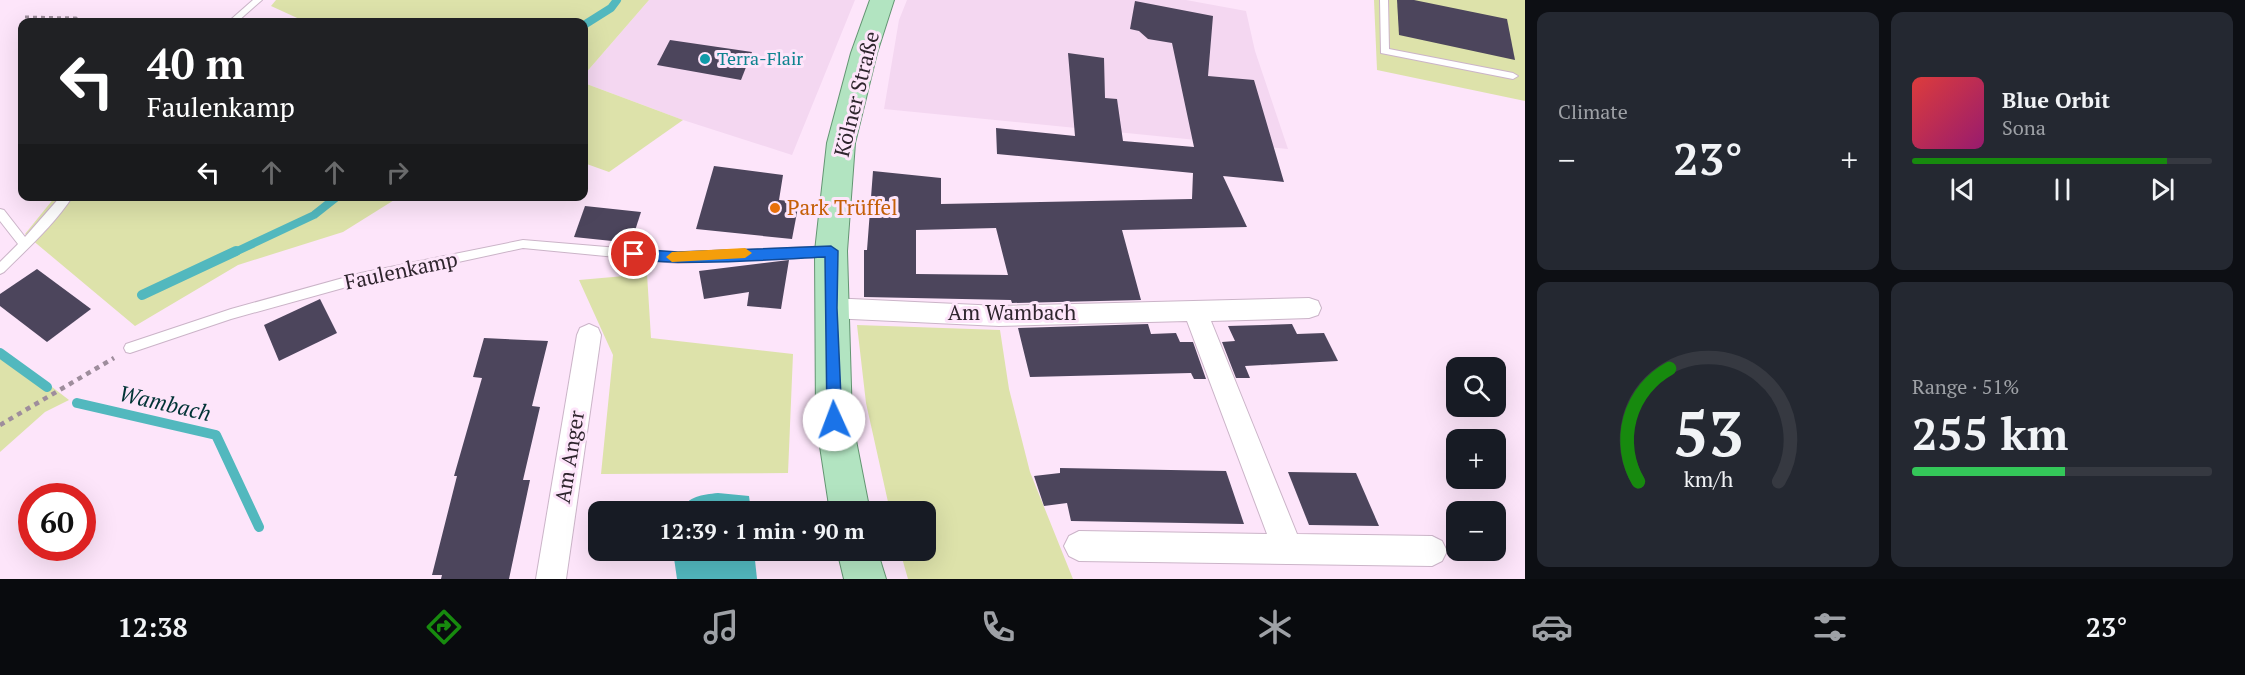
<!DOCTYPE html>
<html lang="en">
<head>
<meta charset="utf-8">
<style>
	:root { --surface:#171b24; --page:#242831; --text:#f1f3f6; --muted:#9ea1a6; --line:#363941; --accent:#178a0e }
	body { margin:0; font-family:"PT Serif",serif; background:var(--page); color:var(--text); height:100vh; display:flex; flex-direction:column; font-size:22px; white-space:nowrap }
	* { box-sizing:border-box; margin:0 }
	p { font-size:20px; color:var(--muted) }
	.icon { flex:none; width:33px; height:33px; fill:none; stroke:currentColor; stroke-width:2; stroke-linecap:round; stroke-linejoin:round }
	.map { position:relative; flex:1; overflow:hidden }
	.sheet { display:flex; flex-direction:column; gap:12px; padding:12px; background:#0d0f14; width:720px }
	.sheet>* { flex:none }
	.guide { position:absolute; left:18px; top:18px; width:570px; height:183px; border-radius:12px; box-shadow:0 6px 24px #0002; background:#202124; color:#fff; overflow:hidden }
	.fabs { position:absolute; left:1446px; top:357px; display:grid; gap:12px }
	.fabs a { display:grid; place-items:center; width:60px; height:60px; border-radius:12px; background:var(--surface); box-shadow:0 6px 24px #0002; font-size:30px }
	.speed { position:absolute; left:18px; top:483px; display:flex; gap:12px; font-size:30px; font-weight:700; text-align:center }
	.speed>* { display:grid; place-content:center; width:78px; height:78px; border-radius:50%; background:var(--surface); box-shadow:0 6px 24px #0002; line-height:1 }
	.speed .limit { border:9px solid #d22; background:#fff; color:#111 }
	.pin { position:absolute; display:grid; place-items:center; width:51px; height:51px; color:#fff; margin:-26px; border:3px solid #fff; border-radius:50%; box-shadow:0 2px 6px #0007 }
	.me { position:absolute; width:66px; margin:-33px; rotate:358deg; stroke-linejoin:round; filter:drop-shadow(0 0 4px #0008) }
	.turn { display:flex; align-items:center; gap:21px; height:126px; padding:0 30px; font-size:27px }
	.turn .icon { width:78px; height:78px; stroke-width:2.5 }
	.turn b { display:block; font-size:42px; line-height:51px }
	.lanes { display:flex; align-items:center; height:57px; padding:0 30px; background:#0003; justify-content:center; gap:30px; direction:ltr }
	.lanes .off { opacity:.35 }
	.big { font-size:45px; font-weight:800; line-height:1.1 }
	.sheet .card { flex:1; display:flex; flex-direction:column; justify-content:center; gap:9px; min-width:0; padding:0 21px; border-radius:12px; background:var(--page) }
	.sheet .dial { align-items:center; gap:0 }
	.dial svg { height:156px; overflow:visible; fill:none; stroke:var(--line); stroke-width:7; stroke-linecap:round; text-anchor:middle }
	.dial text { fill:var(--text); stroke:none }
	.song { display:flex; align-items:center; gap:18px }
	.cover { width:72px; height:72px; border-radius:9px; background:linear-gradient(135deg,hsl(0 70% 55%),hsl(320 70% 35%)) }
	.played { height:6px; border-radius:3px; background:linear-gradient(90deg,var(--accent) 85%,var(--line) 85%) }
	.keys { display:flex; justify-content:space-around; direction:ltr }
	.heat { display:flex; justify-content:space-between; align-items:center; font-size:33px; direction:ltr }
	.charge { height:9px; border-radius:4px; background:linear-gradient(90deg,#34c759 51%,var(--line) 0) }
	.sheet .tiles { flex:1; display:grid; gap:12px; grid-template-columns:repeat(2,1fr) }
	.trip { position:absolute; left:588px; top:501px; width:348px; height:60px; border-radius:12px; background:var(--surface); box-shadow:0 6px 24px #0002; font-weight:800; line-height:60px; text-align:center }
	.dock { display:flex; height:96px; justify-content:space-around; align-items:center; background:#090b0e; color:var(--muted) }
	.dock .icon { width:42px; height:42px }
	.dock .selected { color:var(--accent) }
	.dock b { font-size:27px; color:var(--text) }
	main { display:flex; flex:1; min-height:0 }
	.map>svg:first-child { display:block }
	.built { fill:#f4d7f1 }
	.green { fill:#dde2aa }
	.water { fill:#52b8be }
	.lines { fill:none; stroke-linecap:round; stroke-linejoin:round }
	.stream-far1 { stroke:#52b8be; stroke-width:8 }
	.stream { stroke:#52b8be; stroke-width:10 }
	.building { fill:#4c455c; fill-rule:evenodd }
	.lane-casing { stroke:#cbb4c8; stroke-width:2 }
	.street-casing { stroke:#cbb4c8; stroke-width:2 }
	.primary-casing { stroke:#639572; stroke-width:2 }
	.path-far1 { stroke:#9e8d9c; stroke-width:3; stroke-dasharray:4 4; stroke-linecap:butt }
	.path { stroke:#9e8d9c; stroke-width:4.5; stroke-dasharray:5 5; stroke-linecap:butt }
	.lane { fill:#fff; fill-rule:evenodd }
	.street { fill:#fff; fill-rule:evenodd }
	.primary { fill:#b2e4c1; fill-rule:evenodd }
	.route { fill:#1a73e8; stroke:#114b97; stroke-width:1.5 }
	.slow { fill:#f59e0b }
	.culture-dot { fill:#0f9aa8; stroke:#fde5fa; stroke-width:2 }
	.food-dot { fill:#e8710a; stroke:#fde5fa; stroke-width:2 }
	.labels { text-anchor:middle; stroke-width:6; stroke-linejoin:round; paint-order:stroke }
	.far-culture-label { font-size:18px; fill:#0d838f; stroke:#fde5fa; text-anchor:start }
	.street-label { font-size:21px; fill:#2e252d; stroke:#fde5fa }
	.food-label { font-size:21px; fill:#c56008; stroke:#fde5fa; text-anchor:start }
	.water-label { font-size:22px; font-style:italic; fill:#003235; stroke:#fde5fa }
</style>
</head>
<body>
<main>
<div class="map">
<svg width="1525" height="579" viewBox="0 0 1525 579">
	<rect width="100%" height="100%" fill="#fde5fa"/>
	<g class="built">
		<polygon points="649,0 855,0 792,155 683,120 584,83 584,75"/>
		<polygon points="907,0 1186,0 1246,11 1255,51 1288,149 884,109 899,20"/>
	</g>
	<g class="green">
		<polygon points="276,0 649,0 584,75 584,22 306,22 271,6"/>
		<polygon points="1374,0 1525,0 1525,101 1377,70"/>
		<polygon points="584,83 683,120 609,172 584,163"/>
		<polygon points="55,197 399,197 343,232 238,265 135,326 25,234"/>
		<polygon points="647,274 651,338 793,354 788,473 601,474 613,355 579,280"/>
		<polygon points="857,325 1000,330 1009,389 1030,472 1073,579 908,579 900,551 926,550 926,512 890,511 866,403"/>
		<polygon points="0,351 9,354 69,400 45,412 0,452"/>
	</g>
	<g class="water">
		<path d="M 718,493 L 749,496 L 751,511 L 681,511 C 688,496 701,495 718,493 Z"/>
		<polygon points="673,551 754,551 757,579 677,579"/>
	</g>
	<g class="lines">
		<g class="stream-far1">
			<polyline points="584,25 611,8 617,0"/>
			<polyline points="233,253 314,215 338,196"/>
		</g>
		<g class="stream">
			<polyline points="142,295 236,251"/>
			<polyline points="0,353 47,387"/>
			<polyline points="77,403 216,435 259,527"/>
		</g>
	</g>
	<g class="building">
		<polygon points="1397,0 1414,0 1507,19 1515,60 1399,35"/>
		<path d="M 1135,1 L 1213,16 L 1208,76 L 1254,80 L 1284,182 L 1223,176 L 1247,227 L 1122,230 L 1141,300 L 1012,303 L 1011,300 L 864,297 L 864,250 L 867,250 L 873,171 L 941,178 L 941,204 L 1192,199 L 1193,173 L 997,154 L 996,128 L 1075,136 L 1068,53 L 1104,58 L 1105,98 L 1117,99 L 1123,141 L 1194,147 L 1172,43 L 1148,39 L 1139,31 L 1130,29 ZM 996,228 L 1008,275 L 916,274 L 916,230 Z"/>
		<polygon points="670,40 752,52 741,80 657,65"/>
		<polygon points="714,166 783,175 779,200 799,202 792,239 696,229"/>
		<polygon points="585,206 641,212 631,243 574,237"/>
		<polygon points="789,260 781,309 747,306 749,292 704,299 699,271"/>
		<polygon points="37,269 91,309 47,342 0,306 0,294"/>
		<polygon points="320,299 337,333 279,361 264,325"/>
		<polygon points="1148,324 1151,334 1176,333 1180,342 1193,342 1206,379 1194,379 1191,373 1030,377 1018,328"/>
		<polygon points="1292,324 1297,334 1324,333 1338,361 1245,366 1250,378 1236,378 1222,342 1235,341 1228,326"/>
		<polygon points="484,338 548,341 532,406 540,407 523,480 530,480 509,579 441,579 442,575 432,575 457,476 454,476 482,378 473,377"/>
		<polygon points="1060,468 1226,471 1244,524 1071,521 1067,503 1044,506 1034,476 1060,473"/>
		<polygon points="1288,472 1356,473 1379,526 1309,525"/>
	</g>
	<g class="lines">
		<defs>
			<g id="lane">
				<polygon points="253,0 262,0 237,22 228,22"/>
				<polygon points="1380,0 1388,0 1389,49 1513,73 1518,76 1513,79 1381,53"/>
				<path d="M 61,196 L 73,196 C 54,225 28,248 4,272 L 0,274 L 0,262 L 18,244 L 0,221 L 0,209 L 4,210 L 25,237 Z"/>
				<polygon points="523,240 678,253 830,246 836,251 830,256 678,263 523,248 361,283 231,319 130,353 126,352 124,348 126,344 231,309 361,273"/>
			</g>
			<g id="street">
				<polygon points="830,298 999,306 1309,298 1318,301 1321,308 1318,315 1309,318 1211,321 1297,534 1432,536 1442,541 1447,551 1442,561 1432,566 1079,561 1069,556 1064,546 1069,536 1079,531 1267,534 1187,321 999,326 830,318 821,315 818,308 821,301"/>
				<polygon points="589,324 598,328 601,335 566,579 536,579 577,335 580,328"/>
			</g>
			<g id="primary">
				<polygon points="870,0 894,0 877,53 855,143 847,251 852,420 870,512 830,512 816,420 815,251 827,143 851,53"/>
				<polygon points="837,550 877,550 886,579 844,579"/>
			</g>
		</defs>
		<use href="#lane" class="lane-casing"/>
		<use href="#street" class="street-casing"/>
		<use href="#primary" class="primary-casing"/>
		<polyline class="path-far1" points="25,17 76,18 81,22"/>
		<polyline class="path" points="0,425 114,358"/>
		<use href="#lane" class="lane"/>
		<use href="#street" class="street"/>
		<use href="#primary" class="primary"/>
	</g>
	<path class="route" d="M 831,246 L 838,251 L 837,308 L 842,420 L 840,425 L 834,427 L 829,425 L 827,420 L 825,257 C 798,258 637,270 627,254 L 634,249 L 678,252 Z"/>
	<polygon class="slow" points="745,248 752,253 745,258 672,262 666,257 672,252"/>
	<circle class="culture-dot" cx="705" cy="59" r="6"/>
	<circle class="food-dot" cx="775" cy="208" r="6"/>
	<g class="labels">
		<g class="far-culture-label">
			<text x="717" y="65">Terra-Flair</text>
		</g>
		<g class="street-label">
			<text transform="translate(857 94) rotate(-76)" y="7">Kölner Straße</text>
			<text transform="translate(401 271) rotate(-12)" y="7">Faulenkamp</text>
			<text x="1012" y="320">Am Wambach</text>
			<text transform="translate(570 457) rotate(-81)" y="7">Am Anger</text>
		</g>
		<g class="food-label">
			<text x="787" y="215">Park Trüffel</text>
		</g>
		<g class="water-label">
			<text transform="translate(165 403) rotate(13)" y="8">Wambach</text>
		</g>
	</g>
</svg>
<div class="fabs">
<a><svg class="icon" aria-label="search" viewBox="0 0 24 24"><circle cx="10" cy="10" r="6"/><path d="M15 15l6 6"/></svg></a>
<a>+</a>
<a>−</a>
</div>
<div class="speed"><div class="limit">60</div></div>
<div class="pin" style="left:634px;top:254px;background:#d93025"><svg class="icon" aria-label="arrive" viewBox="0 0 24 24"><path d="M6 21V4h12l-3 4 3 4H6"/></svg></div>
<svg class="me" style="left:834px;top:420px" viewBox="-20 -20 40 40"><circle r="19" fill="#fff"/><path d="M0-13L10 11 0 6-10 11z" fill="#1a73e8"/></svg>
<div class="trip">12:39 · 1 min · 90 m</div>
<div class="guide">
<div class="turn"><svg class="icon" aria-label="left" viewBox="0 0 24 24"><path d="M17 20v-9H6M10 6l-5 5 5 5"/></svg><div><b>40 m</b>Faulenkamp</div></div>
<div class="lanes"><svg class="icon" aria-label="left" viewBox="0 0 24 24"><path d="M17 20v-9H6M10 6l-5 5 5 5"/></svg><svg class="icon off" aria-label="ahead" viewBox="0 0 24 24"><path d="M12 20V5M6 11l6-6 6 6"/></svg><svg class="icon off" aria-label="ahead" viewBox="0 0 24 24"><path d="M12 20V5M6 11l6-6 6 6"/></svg><svg class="icon off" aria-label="right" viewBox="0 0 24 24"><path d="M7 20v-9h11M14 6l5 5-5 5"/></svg></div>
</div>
</div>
<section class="sheet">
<div class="tiles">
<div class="card"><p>Climate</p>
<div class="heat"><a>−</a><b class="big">23°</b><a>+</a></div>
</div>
<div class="card">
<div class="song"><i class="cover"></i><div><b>Blue Orbit</b><p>Sona</p></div></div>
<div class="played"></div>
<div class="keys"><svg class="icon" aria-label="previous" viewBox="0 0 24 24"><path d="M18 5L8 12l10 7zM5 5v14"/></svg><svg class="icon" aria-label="pause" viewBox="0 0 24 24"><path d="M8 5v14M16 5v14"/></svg><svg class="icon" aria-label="next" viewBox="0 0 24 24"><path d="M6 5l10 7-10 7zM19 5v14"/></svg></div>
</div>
<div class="card dial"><svg viewBox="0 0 100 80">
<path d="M14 69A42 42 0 1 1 86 69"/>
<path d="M14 69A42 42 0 0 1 30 11" stroke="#178a0e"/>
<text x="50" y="56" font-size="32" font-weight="700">53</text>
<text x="50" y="72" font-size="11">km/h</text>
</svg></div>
<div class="card"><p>Range · 51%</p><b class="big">255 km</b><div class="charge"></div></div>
</div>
</section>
</main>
<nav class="dock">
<b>12:38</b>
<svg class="icon selected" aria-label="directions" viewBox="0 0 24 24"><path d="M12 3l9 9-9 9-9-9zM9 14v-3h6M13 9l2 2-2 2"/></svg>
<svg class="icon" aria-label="music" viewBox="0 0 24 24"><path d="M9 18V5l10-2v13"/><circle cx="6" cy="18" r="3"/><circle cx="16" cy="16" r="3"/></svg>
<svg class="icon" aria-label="phone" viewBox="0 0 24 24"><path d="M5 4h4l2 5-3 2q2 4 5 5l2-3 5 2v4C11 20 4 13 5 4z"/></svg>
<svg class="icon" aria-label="climate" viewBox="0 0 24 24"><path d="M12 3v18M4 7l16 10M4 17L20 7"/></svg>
<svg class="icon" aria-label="car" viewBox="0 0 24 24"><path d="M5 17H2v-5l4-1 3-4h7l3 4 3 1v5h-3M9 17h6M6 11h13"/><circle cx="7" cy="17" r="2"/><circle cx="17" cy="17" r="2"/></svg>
<svg class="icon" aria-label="filters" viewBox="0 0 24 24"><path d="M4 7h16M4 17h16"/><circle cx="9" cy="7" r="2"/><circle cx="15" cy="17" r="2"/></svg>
<b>23°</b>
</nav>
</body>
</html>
